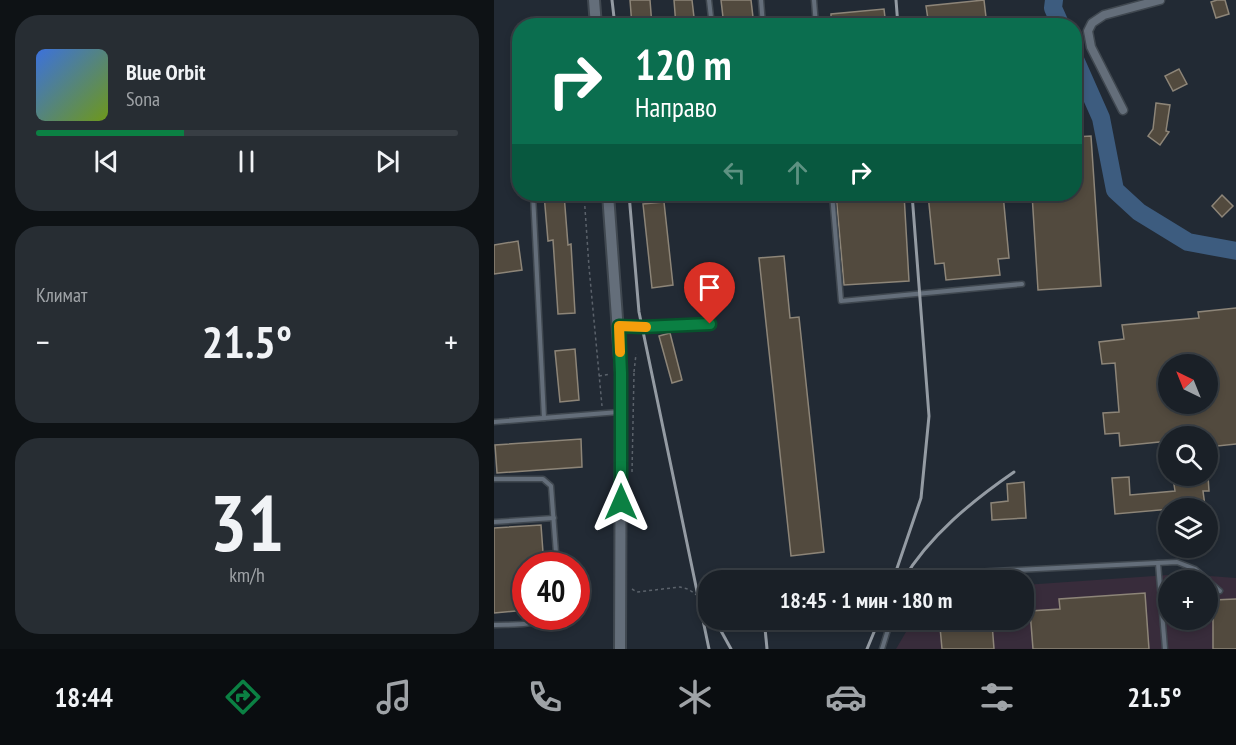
<!DOCTYPE html>
<html lang="ru">
<head>
<meta charset="utf-8">
<style>
	:root { --surface:#1a2027; --page:#272d33; --text:#f1f3f6; --muted:#9fa3a7; --line:#383e44; --accent:#0b8043 }
	body { margin:0; font-family:"PT Sans Narrow",sans-serif; background:var(--page); color:var(--text); height:100vh; display:flex; flex-direction:column; font-size:22px; white-space:nowrap }
	* { box-sizing:border-box; margin:0 }
	p { font-size:20px; color:var(--muted) }
	.icon { flex:none; width:33px; height:33px; fill:none; stroke:currentColor; stroke-width:2; stroke-linecap:round; stroke-linejoin:round }
	.map { position:relative; flex:1; overflow:hidden }
	.drawer { display:flex; flex-direction:column; gap:15px; padding:15px; background:#0e1215; width:494px }
	.drawer>* { flex:none }
	.hud { position:absolute; left:18px; top:18px; width:570px; height:183px; border-radius:24px; box-shadow:0 3px 9px #0003,0 0 0 2px var(--line); background:#0b6e4f; color:#fff; overflow:hidden }
	.needle { width:39px; rotate:317deg }
	.fabs { position:absolute; left:664px; top:354px; display:grid; gap:12px }
	.fabs a { display:grid; place-items:center; width:60px; height:60px; border-radius:50%; background:var(--surface); box-shadow:0 3px 9px #0003,0 0 0 2px var(--line); font-size:30px }
	.speed { position:absolute; left:18px; top:552px; display:flex; gap:12px; font-size:30px; font-weight:700; text-align:center }
	.speed>* { display:grid; place-content:center; width:78px; height:78px; border-radius:50%; background:var(--surface); box-shadow:0 3px 9px #0003,0 0 0 2px var(--line); line-height:1 }
	.speed .limit { border:9px solid #d22; background:#fff; color:#111 }
	.pin { position:absolute; display:grid; place-items:center; width:51px; height:51px; color:#fff; margin:-62px -26px; border-radius:50% 50% 50% 0; rotate:-45deg; box-shadow:0 0 6px #0007 }
	.pin .icon { rotate:45deg }
	.me { position:absolute; width:66px; margin:-33px; rotate:0deg; stroke-linejoin:round; filter:drop-shadow(0 0 4px #0008) }
	.turn { display:flex; align-items:center; gap:21px; height:126px; padding:0 24px; font-size:27px }
	.turn .icon { width:78px; height:78px; stroke-width:2.5 }
	.turn b { display:block; font-size:42px; line-height:51px }
	.lanes { display:flex; align-items:center; height:57px; padding:0 24px; background:#0003; justify-content:center; gap:30px; direction:ltr }
	.lanes .off { opacity:.35 }
	.big { font-size:45px; font-weight:700; line-height:1.1 }
	.drawer .tile { flex:1; display:flex; flex-direction:column; justify-content:center; gap:9px; min-width:0; padding:0 21px; border-radius:24px; background:var(--page) }
	.drawer .dial { align-items:center; gap:0 }
	.dial b { font-size:78px; line-height:1 }
	.song { display:flex; align-items:center; gap:18px }
	.cover { width:72px; height:72px; border-radius:9px; background:linear-gradient(135deg,hsl(220 70% 55%),hsl(80 70% 35%)) }
	.played { height:6px; border-radius:3px; background:linear-gradient(90deg,var(--accent) 35%,var(--line) 35%) }
	.keys { display:flex; justify-content:space-around; direction:ltr }
	.heat { display:flex; justify-content:space-between; align-items:center; font-size:33px; direction:ltr }
	.trip { position:absolute; left:204px; top:570px; width:336px; height:60px; border-radius:24px; background:var(--surface); box-shadow:0 3px 9px #0003,0 0 0 2px var(--line); font-weight:700; line-height:60px; text-align:center }
	.dock { display:flex; height:96px; justify-content:space-around; align-items:center; background:#0a0d10; color:var(--muted) }
	.dock .icon { width:42px; height:42px }
	.dock .current { color:var(--accent) }
	.dock b { font-size:27px; color:var(--text) }
	main { display:flex; flex:1; min-height:0 }
	.map>svg:first-child { display:block }
	.industrial { fill:#382c3b; fill-rule:evenodd }
	.lines { fill:none; stroke-linecap:round; stroke-linejoin:round }
	.river { stroke:#3d5c7f; stroke-width:18 }
	.building { fill:#524a3e; stroke:#8d8578; stroke-width:1.5; fill-rule:evenodd }
	.service-casing { stroke:#404850; stroke-width:7 }
	.minor-casing { stroke:#404850; stroke-width:11 }
	.tertiary-casing { stroke:#404850; stroke-width:14 }
	.path { stroke:#5b626b; stroke-width:1.5; stroke-dasharray:3 3; stroke-linecap:butt }
	.service { stroke:#646e7a; stroke-width:4 }
	.minor { stroke:#646e7a; stroke-width:8 }
	.tertiary { stroke:#646e7a; stroke-width:10 }
	.rail { stroke:#949ba3; stroke-width:3 }
	.route-casing { stroke:#07532c; stroke-width:15 }
	.route { stroke:#0b8043; stroke-width:10 }
	.slow { stroke:#f59e0b; stroke-width:10 }
</style>
</head>
<body>
<main>
<section class="drawer">
<div class="tile">
<div class="song"><i class="cover"></i><div><b>Blue Orbit</b><p>Sona</p></div></div>
<div class="played"></div>
<div class="keys"><svg class="icon" aria-label="previous" viewBox="0 0 24 24"><path d="M18 5L8 12l10 7zM5 5v14"/></svg><svg class="icon" aria-label="pause" viewBox="0 0 24 24"><path d="M8 5v14M16 5v14"/></svg><svg class="icon" aria-label="next" viewBox="0 0 24 24"><path d="M6 5l10 7-10 7zM19 5v14"/></svg></div>
</div>
<div class="tile"><p>Климат</p>
<div class="heat"><a>−</a><b class="big">21.5°</b><a>+</a></div>
</div>
<div class="tile dial"><b>31</b><p>km/h</p></div>
</section>
<div class="map">
<svg width="743" height="649" viewBox="0 0 743 649">
	<rect width="100%" height="100%" fill="#222a34"/>
	<path class="industrial" d="M 689,574 L 742,578 L 742,649 L 402,649 L 419,620 L 530,620 L 530,585 ZM 675,580 L 714,580 L 714,620 L 675,620 Z"/>
	<g class="lines">
		<g class="river">
			<polyline points="560,0 559,8 567,26"/>
			<polyline points="580,57 607,118 621,190 645,212 694,242 743,251"/>
		</g>
	</g>
	<g class="building">
		<polygon points="136,0 156,0 158,26 138,26"/>
		<polygon points="180,0 198,0 201,26 182,26"/>
		<polygon points="227,0 257,0 260,26 230,26"/>
		<polygon points="490,0 493,26 435,26 432,6"/>
		<polygon points="723,0 731,0 735,14 722,18 717,2"/>
		<polygon points="390,9 392,26 337,26 337,14"/>
		<polygon points="685,69 693,84 679,91 671,76"/>
		<polygon points="662,103 676,105 672,131 675,132 666,145 654,136 659,129"/>
		<polygon points="597,136 607,286 544,290 538,194 580,194 580,137"/>
		<polygon points="50,194 70,194 74,245 77,244 81,313 64,314 59,240 54,241"/>
		<polygon points="342,194 410,194 415,281 350,285"/>
		<polygon points="434,194 509,194 515,258 504,259 506,275 452,280 450,263 441,264"/>
		<polygon points="728,195 739,206 728,217 718,206"/>
		<polygon points="170,202 179,285 158,288 149,204"/>
		<polygon points="24,241 28,270 0,274 0,245"/>
		<polygon points="290,256 296,318 305,317 330,552 297,556 265,258"/>
		<path d="M 743,308 L 743,444 L 714,447 L 714,436 L 675,436 L 675,441 L 626,446 L 625,433 L 611,434 L 609,413 L 625,412 L 621,363 L 608,364 L 605,342 L 630,339 L 628,325 L 705,318 L 704,312 ZM 675,364 L 714,364 L 714,404 L 675,404 Z"/>
		<polygon points="176,333 188,380 178,383 165,336"/>
		<polygon points="81,349 85,400 66,402 61,351"/>
		<polygon points="87,439 88,467 3,473 1,445"/>
		<polygon points="714,476 715,491 709,491 711,506 621,514 618,478 635,477 636,495 681,491 679,478"/>
		<polygon points="530,482 532,518 498,520 497,503 514,501 513,484"/>
		<polygon points="47,525 50,566 32,566 32,610 0,613 0,528"/>
		<polygon points="651,593 655,649 539,649 536,611 566,609 565,599"/>
		<polygon points="743,599 743,649 719,649 719,600"/>
		<polygon points="498,623 500,649 448,649 446,627"/>
	</g>
	<g class="lines">
		<defs>
			<g id="service">
				<polyline points="215,0 218,26"/>
				<polyline points="267,0 269,26"/>
				<polyline points="320,0 322,26"/>
				<polyline points="39,194 50,418"/>
				<polyline points="338,194 347,301 528,284"/>
				<polyline points="126,326 216,324"/>
				<polyline points="0,422 125,412"/>
				<polyline points="0,479 49,479 57,486 63,566"/>
				<polyline points="0,522 60,518"/>
				<polyline points="664,563 671,649"/>
				<polyline points="443,580 481,572 683,562 701,569 714,580"/>
				<polyline points="714,581 726,591"/>
				<path d="M 0,625 C 16,624 39,627 51,616"/>
				<polyline points="388,649 397,620"/>
			</g>
			<polyline id="minor" points="629,110 597,47 594,31 598,23 610,15 666,0"/>
			<g id="tertiary">
				<polyline points="100,0 102,26"/>
				<polyline points="114,194 127,373 126,649"/>
			</g>
		</defs>
		<use href="#service" class="service-casing"/>
		<use href="#minor" class="minor-casing"/>
		<use href="#tertiary" class="tertiary-casing"/>
		<g class="path">
			<polyline points="90,194 95,267 108,406"/>
			<polyline points="140,372 142,354"/>
			<polyline points="105,376 116,374"/>
			<polyline points="138,472 140,373 138,373"/>
			<polyline points="138,589 143,592 186,587 194,589 214,603"/>
		</g>
		<use href="#service" class="service"/>
		<use href="#minor" class="minor"/>
		<use href="#tertiary" class="tertiary"/>
		<g class="rail">
			<polyline points="118,0 121,26"/>
			<polyline points="402,0 404,26"/>
			<polyline points="135,194 145,312 215,649"/>
			<polyline points="399,580 427,498 435,416 418,194"/>
			<path d="M 409,580 C 435,536 478,501 520,472"/>
			<polyline points="221,620 237,649"/>
			<polyline points="271,628 273,649"/>
			<polyline points="373,649 385,620"/>
		</g>
	</g>
	<g class="lines">
		<defs>
			<polyline id="route" points="127,502 127,373 125,326 148,327 216,324"/>
		</defs>
		<use href="#route" class="route-casing"/>
		<use href="#route" class="route"/>
		<polyline class="slow" points="126,352 125,326 152,327"/>
	</g>
</svg>
<div class="fabs">
<a><svg class="needle" viewBox="-14 -14 28 28"><path d="M0-13l5 13h-10z" fill="#e53935"/><path d="M0 13l5-13h-10z" fill="#9fa3a7"/></svg></a>
<a><svg class="icon" aria-label="search" viewBox="0 0 24 24"><circle cx="10" cy="10" r="6"/><path d="M15 15l6 6"/></svg></a>
<a><svg class="icon" aria-label="layers" viewBox="0 0 24 24"><path d="M12 4l9 5-9 5-9-5zM3 14l9 5 9-5"/></svg></a>
<a>+</a>
</div>
<div class="speed"><div class="limit">40</div></div>
<div class="pin" style="left:216px;top:324px;background:#d93025"><svg class="icon" aria-label="arrive" viewBox="0 0 24 24"><path d="M6 21V4h12l-3 4 3 4H6"/></svg></div>
<svg class="me" style="left:127px;top:502px" viewBox="-20 -20 40 40"><path d="M0-17L14 15 0 8-14 15z" fill="#0b8043" stroke="#fff" stroke-width="4"/></svg>
<div class="trip">18:45 · 1 мин · 180 m</div>
<div class="hud">
<div class="turn"><svg class="icon" aria-label="right" viewBox="0 0 24 24"><path d="M7 20v-9h11M14 6l5 5-5 5"/></svg><div><b>120 m</b>Направо</div></div>
<div class="lanes"><svg class="icon off" aria-label="left" viewBox="0 0 24 24"><path d="M17 20v-9H6M10 6l-5 5 5 5"/></svg><svg class="icon off" aria-label="ahead" viewBox="0 0 24 24"><path d="M12 20V5M6 11l6-6 6 6"/></svg><svg class="icon" aria-label="right" viewBox="0 0 24 24"><path d="M7 20v-9h11M14 6l5 5-5 5"/></svg></div>
</div>
</div>
</main>
<nav class="dock">
<b>18:44</b>
<svg class="icon current" aria-label="directions" viewBox="0 0 24 24"><path d="M12 3l9 9-9 9-9-9zM9 14v-3h6M13 9l2 2-2 2"/></svg>
<svg class="icon" aria-label="music" viewBox="0 0 24 24"><path d="M9 18V5l10-2v13"/><circle cx="6" cy="18" r="3"/><circle cx="16" cy="16" r="3"/></svg>
<svg class="icon" aria-label="phone" viewBox="0 0 24 24"><path d="M5 4h4l2 5-3 2q2 4 5 5l2-3 5 2v4C11 20 4 13 5 4z"/></svg>
<svg class="icon" aria-label="climate" viewBox="0 0 24 24"><path d="M12 3v18M4 7l16 10M4 17L20 7"/></svg>
<svg class="icon" aria-label="car" viewBox="0 0 24 24"><path d="M5 17H2v-5l4-1 3-4h7l3 4 3 1v5h-3M9 17h6M6 11h13"/><circle cx="7" cy="17" r="2"/><circle cx="17" cy="17" r="2"/></svg>
<svg class="icon" aria-label="filters" viewBox="0 0 24 24"><path d="M4 7h16M4 17h16"/><circle cx="9" cy="7" r="2"/><circle cx="15" cy="17" r="2"/></svg>
<b>21.5°</b>
</nav>
</body>
</html>
